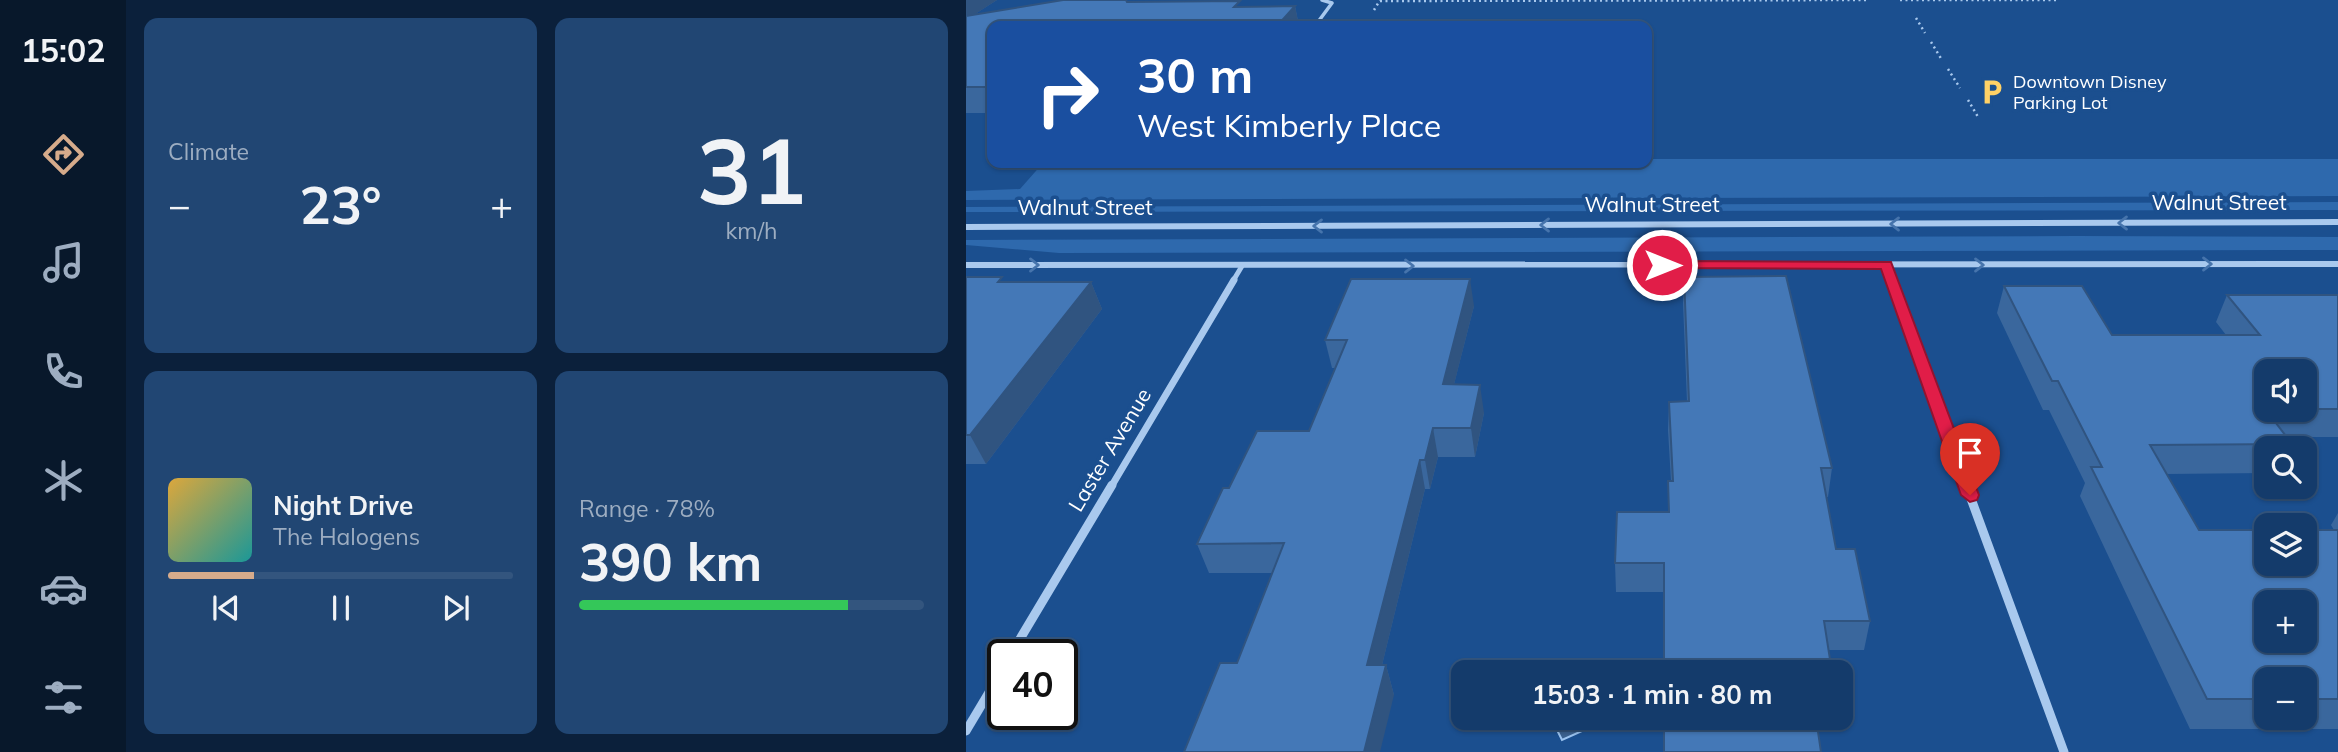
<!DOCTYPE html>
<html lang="en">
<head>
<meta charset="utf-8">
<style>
	:root { --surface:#143b6b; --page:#214673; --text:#f1f3f6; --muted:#9dadc1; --line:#33557e; --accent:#d6ab8b }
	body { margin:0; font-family:Mulish,sans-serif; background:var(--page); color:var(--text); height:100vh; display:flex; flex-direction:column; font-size:26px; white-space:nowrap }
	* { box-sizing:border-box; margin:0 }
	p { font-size:23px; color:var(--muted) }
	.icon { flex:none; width:38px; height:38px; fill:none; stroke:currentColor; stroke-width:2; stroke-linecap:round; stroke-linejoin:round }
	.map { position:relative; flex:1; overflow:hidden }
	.drawer { display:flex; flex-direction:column; gap:18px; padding:18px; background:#0b203b; width:840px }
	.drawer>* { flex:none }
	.banner { position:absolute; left:21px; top:21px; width:665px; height:147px; border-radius:14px; box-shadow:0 2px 5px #0004,0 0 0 2px var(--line); background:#1a4fa0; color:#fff; overflow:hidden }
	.controls { position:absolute; left:1288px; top:359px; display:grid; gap:14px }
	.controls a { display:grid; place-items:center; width:63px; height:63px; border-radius:14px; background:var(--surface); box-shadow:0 2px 5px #0004,0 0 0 2px var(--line); font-size:35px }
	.speed { position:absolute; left:21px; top:639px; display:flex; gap:14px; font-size:35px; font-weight:700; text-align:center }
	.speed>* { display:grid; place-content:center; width:91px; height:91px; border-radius:50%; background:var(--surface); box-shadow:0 2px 5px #0004,0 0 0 2px var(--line); line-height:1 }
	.speed .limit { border:4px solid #111; border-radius:10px; background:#fff; color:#111 }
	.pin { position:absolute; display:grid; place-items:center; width:60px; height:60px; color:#fff; margin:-72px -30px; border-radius:50% 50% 50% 0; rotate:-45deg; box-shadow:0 0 7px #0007 }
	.pin .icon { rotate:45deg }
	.me { position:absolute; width:77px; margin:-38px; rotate:90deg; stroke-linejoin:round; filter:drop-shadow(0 0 5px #0008) }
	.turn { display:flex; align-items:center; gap:24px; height:147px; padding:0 35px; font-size:32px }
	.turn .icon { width:91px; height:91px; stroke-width:2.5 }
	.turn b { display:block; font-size:49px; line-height:60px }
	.big { font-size:52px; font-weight:700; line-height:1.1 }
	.drawer .tile { flex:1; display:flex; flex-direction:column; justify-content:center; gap:10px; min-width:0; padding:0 24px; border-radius:14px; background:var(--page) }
	.drawer .dial { align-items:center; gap:0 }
	.dial b { font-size:91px; line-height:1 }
	.song { display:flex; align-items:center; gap:21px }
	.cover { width:84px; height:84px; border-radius:10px; background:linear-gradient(135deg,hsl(40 70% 55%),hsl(180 70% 35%)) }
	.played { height:7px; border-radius:4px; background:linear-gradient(90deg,var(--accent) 25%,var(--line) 25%) }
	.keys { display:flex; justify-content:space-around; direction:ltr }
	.heat { display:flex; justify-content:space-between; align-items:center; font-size:38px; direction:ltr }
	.charge { height:10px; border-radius:5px; background:linear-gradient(90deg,#34c759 78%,var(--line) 0) }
	.drawer .tiles { flex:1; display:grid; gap:18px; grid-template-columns:repeat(2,1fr) }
	.trip { position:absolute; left:485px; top:660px; width:402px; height:70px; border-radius:14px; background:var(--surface); box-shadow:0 2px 5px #0004,0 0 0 2px var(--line); font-weight:700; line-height:70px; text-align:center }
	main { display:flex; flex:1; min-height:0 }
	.dock { display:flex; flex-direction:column; width:126px; justify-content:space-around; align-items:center; background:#08182b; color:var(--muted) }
	.dock .icon { width:49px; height:49px }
	.dock .selected { color:var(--accent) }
	.dock b { font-size:32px; color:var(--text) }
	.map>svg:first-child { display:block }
	.green { fill:#2e69ad }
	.water { fill:#3c6290; stroke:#9cc4f0; stroke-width:2 }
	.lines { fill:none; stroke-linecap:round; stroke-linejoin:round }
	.path { stroke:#a9c9ee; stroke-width:2.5; stroke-dasharray:2 3.5; stroke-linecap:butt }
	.service { stroke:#a9c9ee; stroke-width:3.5 }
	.minor-far2 { stroke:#a9c9ee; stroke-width:5 }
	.minor-far1 { stroke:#a9c9ee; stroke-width:7 }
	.minor { stroke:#a9c9ee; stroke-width:9 }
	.tertiary { fill:#a9c9ee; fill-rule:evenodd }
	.wall { fill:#3a679d; fill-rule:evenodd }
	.shaded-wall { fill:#305480 }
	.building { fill:#4478b7; stroke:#305480; stroke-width:2; fill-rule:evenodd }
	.oneway { stroke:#4674ac }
	.route { fill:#e11d48; stroke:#92132f; stroke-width:2 }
	.labels { text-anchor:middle; stroke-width:7; stroke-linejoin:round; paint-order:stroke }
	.far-poi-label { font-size:18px; fill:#fff; stroke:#1b4f8f; text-anchor:start }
	.street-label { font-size:21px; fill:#fff; stroke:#1b4f8f }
</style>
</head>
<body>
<main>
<nav class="dock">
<b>15:02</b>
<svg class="icon selected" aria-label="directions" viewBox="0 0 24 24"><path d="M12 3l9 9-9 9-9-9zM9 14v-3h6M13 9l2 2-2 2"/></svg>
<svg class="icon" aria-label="music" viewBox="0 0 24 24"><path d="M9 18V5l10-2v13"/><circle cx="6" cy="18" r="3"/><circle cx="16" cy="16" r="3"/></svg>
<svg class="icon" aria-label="phone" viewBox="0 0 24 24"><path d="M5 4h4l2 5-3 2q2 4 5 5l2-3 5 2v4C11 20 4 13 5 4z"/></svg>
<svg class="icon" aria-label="climate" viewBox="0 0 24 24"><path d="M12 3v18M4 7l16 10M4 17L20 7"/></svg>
<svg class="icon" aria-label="car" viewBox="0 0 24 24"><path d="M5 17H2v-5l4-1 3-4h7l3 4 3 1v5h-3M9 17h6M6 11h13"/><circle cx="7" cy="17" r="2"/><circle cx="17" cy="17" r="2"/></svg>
<svg class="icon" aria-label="filters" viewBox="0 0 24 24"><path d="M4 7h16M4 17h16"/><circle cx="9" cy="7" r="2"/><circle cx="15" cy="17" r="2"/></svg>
</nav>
<section class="drawer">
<div class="tiles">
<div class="tile"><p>Climate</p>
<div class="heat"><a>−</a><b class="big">23°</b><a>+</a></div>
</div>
<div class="tile dial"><b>31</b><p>km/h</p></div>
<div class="tile">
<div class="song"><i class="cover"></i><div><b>Night Drive</b><p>The Halogens</p></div></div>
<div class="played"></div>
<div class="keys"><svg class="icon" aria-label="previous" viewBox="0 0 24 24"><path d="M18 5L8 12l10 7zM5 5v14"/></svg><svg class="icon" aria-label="pause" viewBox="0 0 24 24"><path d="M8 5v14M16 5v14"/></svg><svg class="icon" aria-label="next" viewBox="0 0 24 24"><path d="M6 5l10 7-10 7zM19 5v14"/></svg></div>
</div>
<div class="tile"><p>Range · 78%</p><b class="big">390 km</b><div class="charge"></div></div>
</div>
</section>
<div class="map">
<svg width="1372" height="752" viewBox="0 0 1372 752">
	<rect width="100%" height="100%" fill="#1b4f8f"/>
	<g class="green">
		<polygon points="681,159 1372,159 1372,196 0,200 0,191 54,189 77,163 681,163"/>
		<polygon points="1372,202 1372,210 0,212 0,207"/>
		<polygon points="1109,236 1372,237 1372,250 93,253 0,245 0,240"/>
	</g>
	<polygon class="water" points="585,718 645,718 596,740"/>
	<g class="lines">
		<g class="path">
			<polyline points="934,0 1093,0"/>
			<polyline points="414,1 902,0"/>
			<polyline points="408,10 414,0"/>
			<polyline points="950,18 959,33"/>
			<polyline points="398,26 403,18"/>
			<polyline points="965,42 976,60"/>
			<polyline points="982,69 994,88"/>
			<polyline points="1002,100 1012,117"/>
		</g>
		<polyline class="service" points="349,26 366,3 356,0"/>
		<g class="minor-far2">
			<polyline points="920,265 926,281"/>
			<polyline points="267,281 276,266"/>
		</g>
		<g class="minor-far1">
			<polyline points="925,280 1001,487"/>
			<polyline points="145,487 268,280"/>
		</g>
		<g class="minor">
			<polyline points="1000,485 1098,752"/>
			<polyline points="45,654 146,485"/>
			<polyline points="0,731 37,669"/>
		</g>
		<g class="tertiary">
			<polygon points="1372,219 1372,225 0,230 0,224"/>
			<polygon points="1372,261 1372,267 0,268 0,262"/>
		</g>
	</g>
	<g class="wall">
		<polygon points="0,0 31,0 9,14 161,2 275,7 329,6 333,26 26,26 26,113 0,113"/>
		<polygon points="0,277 39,282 125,282 136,309 20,464 0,464"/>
		<polygon points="718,277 866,468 862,497 860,497 870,549 904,621 898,650 863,650 698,592 650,592 649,563 702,512 702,481 705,481 702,430 703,402 721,402 717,303"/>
		<path d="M 1038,286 L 1146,335 L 1260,335 L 1250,322 L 1261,295 L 1372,295 L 1372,437 L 1322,437 L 1326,444 L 1324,448 L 1300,448 L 1300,473 L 1200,474 L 1233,530 L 1368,530 L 1365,525 L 1372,513 L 1372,729 L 1224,729 L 1114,496 L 1119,483 L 1083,410 L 1077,410 L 1031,313 ZM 1339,371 L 1339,410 L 1300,410 ZM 1300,679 L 1339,679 L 1339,718 L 1300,718 Z"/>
		<polygon points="508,306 488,384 518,413 509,457 472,457 464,489 459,489 416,665 420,665 428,695 271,663 306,573 243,573 231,544 263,488 343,431 369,368 366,368 359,340"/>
		<polygon points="698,718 865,718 864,721"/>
	</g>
	<g class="shaded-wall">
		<polygon points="0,0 31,0 0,20"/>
		<polygon points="329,6 333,26 311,26"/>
		<polygon points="504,279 508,306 481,412 477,384"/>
		<polygon points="125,282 136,309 20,464 4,435"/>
		<polygon points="514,385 518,413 509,457 505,428"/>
		<polygon points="467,428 472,457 464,489 459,460"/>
		<polygon points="454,460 459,489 409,694 401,665"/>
		<polygon points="420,665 428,695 414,752 398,752"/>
	</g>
	<g class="building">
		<polygon points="97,0 160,0 161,2 274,1 268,7 329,6 311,26 26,26 26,87 0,87 0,16"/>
		<polygon points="820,276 866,468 855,468 870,549 889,549 904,621 858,621 866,672 698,672 698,563 649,563 651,512 703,512 702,481 707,481 703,402 723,401 718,277"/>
		<polygon points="0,277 36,277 32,282 125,282 4,435 0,435"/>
		<polygon points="385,279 504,279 477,384 514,385 505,428 467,428 459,460 454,460 401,665 420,665 398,752 218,752 254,663 271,663 318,543 231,544 257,488 263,488 291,431 343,431 381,340 359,340"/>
		<path d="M 1038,286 L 1116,286 L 1146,335 L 1294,335 L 1261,295 L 1372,295 L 1372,409 L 1339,409 L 1339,371 L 1300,371 L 1300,410 L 1326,444 L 1184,445 L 1233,530 L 1300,530 L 1300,564 L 1339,564 L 1339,530 L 1372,530 L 1372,699 L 1339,699 L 1339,679 L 1300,679 L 1300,699 L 1241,699 L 1125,467 L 1136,467 L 1092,381 L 1086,381 ZM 1300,602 L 1339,602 L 1339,640 L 1300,640 Z"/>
		<polygon points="698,718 850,718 855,752 698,752"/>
	</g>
	<defs><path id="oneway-chevron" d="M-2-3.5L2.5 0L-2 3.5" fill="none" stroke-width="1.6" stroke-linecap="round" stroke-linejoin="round" transform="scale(1.75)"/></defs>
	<g class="oneway">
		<use href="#oneway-chevron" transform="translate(1157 223) rotate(180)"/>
		<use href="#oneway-chevron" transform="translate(929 224) rotate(180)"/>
		<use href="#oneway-chevron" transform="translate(579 225) rotate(180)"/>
		<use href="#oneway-chevron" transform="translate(352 226) rotate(180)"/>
		<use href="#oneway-chevron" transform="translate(1241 264)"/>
		<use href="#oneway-chevron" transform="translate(68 265)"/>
		<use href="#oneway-chevron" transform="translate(1013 265)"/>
		<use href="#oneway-chevron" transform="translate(443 266)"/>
	</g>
	<polygon class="route" points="696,261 925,262 1013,495 1011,500 1004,502 995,495 915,269 691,268 691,262"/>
	<defs>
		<symbol id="parking-bare" viewBox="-9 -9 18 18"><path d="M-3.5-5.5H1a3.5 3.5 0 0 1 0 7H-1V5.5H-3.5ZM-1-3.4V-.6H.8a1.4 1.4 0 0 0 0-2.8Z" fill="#ffd166" stroke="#1b4f8f" stroke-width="2.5" paint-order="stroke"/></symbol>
	</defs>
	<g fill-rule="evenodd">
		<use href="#parking-bare" x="1007" y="73" width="38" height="38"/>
	</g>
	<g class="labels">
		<g class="far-poi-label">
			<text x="1047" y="88">Downtown Disney<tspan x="1047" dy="21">Parking Lot</tspan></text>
		</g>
		<g class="street-label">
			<text x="1253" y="210">Walnut Street</text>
			<text x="686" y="212">Walnut Street</text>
			<text x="119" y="215">Walnut Street</text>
			<text transform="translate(144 450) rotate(-59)" y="7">Laster Avenue</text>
		</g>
	</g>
</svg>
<div class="controls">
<a><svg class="icon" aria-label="sound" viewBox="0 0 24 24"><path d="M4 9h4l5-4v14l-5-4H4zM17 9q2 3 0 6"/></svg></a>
<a><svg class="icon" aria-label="search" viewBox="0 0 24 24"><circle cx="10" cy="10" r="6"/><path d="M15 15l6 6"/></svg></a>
<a><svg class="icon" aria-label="layers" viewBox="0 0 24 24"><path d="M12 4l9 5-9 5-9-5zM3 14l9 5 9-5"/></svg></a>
<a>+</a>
<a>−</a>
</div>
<div class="speed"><div class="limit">40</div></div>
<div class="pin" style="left:1004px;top:495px;background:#d93025"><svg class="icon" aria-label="arrive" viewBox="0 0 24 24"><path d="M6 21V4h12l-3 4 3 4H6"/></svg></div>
<svg class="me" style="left:696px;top:265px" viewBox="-20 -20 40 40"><circle r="17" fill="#e11d48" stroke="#fff" stroke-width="3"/><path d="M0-11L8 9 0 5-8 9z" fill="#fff"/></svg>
<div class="trip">15:03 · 1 min · 80 m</div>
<div class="banner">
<div class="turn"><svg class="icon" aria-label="right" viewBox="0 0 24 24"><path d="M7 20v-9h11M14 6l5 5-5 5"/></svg><div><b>30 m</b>West Kimberly Place</div></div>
</div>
</div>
</main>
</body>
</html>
